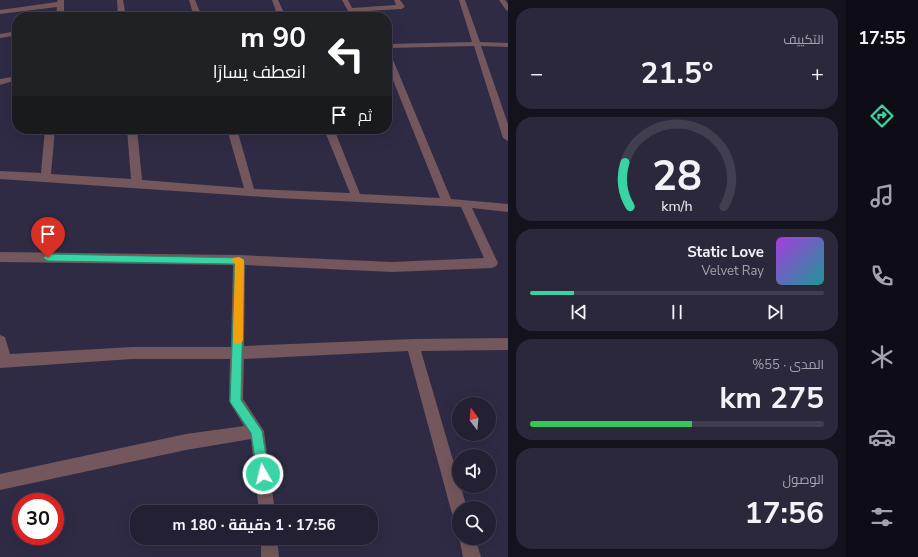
<!DOCTYPE html>
<html lang="ar">
<head>
<meta charset="utf-8">
<style>
	:root { --surface:#232034; --page:#2b283c; --text:#f1f3f6; --muted:#a3a3ac; --line:#403e4f; --accent:#39d4a5 }
	body { margin:0; font-family:"Nunito Sans",Cairo,sans-serif; background:var(--page); color:var(--text); direction:rtl; height:100vh; display:flex; flex-direction:column; font-size:15px; white-space:nowrap }
	* { box-sizing:border-box; margin:0 }
	p { font-size:13px; color:var(--muted) }
	.icon { flex:none; width:22px; height:22px; fill:none; stroke:currentColor; stroke-width:2; stroke-linecap:round; stroke-linejoin:round }
	.map { position:relative; flex:1; overflow:hidden; direction:ltr }
	.details { display:flex; flex-direction:column; gap:8px; padding:8px; background:#13121d; width:338px }
	.details>* { flex:none }
	.hud { position:absolute; left:12px; top:12px; width:380px; height:122px; border-radius:16px; box-shadow:0 4px 16px #0002,0 0 0 1px var(--line); direction:rtl; background:#202124; color:#fff; overflow:hidden }
	.needle { width:26px; rotate:344deg }
	.buttons { position:absolute; left:452px; top:397px; display:grid; gap:8px }
	.buttons a { display:grid; place-items:center; width:44px; height:44px; border-radius:50%; background:var(--surface); box-shadow:0 4px 16px #0002,0 0 0 1px var(--line); font-size:20px }
	.speed { position:absolute; left:12px; top:493px; display:flex; gap:8px; font-size:20px; font-weight:700; text-align:center }
	.speed>* { display:grid; place-content:center; width:52px; height:52px; border-radius:50%; background:var(--surface); box-shadow:0 4px 16px #0002,0 0 0 1px var(--line); line-height:1 }
	.speed .limit { border:6px solid #d22; background:#fff; color:#111 }
	.pin { position:absolute; display:grid; place-items:center; width:34px; height:34px; color:#fff; margin:-41px -17px; border-radius:50% 50% 50% 0; rotate:-45deg; box-shadow:0 0 4px #0007 }
	.pin .icon { rotate:45deg }
	.me { position:absolute; width:44px; margin:-22px; rotate:352deg; stroke-linejoin:round; filter:drop-shadow(0 0 3px #0008) }
	.turn { display:flex; align-items:center; gap:14px; height:84px; padding:0 20px; font-size:18px }
	.turn .icon { width:52px; height:52px; stroke-width:2.5 }
	.turn b { display:block; font-size:28px; line-height:34px }
	.then { display:flex; align-items:center; height:38px; padding:0 20px; background:#0003; gap:8px; font-size:15px }
	.big { font-size:30px; font-weight:700; line-height:1.1 }
	.details .widget { flex:1; display:flex; flex-direction:column; justify-content:center; gap:6px; min-width:0; padding:0 14px; border-radius:16px; background:var(--page) }
	.details .dial { align-items:center; gap:0 }
	.dial svg { height:104px; overflow:visible; fill:none; stroke:var(--line); stroke-width:7; stroke-linecap:round; text-anchor:middle }
	.dial text { fill:var(--text); stroke:none }
	.song { display:flex; align-items:center; gap:12px }
	.cover { width:48px; height:48px; border-radius:6px; background:linear-gradient(135deg,hsl(280 70% 55%),hsl(180 70% 35%)) }
	.played { height:4px; border-radius:2px; background:linear-gradient(90deg,var(--accent) 15%,var(--line) 15%) }
	.keys { display:flex; justify-content:space-around; direction:ltr }
	.heat { display:flex; justify-content:space-between; align-items:center; font-size:22px; direction:ltr }
	.charge { height:6px; border-radius:3px; background:linear-gradient(90deg,#34c759 55%,var(--line) 0) }
	.trip { position:absolute; left:130px; top:505px; width:248px; height:40px; border-radius:16px; background:var(--surface); box-shadow:0 4px 16px #0002,0 0 0 1px var(--line); font-weight:700; line-height:40px; text-align:center; direction:rtl }
	main { display:flex; flex:1; min-height:0 }
	.tab-bar { display:flex; flex-direction:column; width:72px; justify-content:space-around; align-items:center; background:#0e0d15; color:var(--muted) }
	.tab-bar .icon { width:28px; height:28px }
	.tab-bar .current { color:var(--accent) }
	.tab-bar b { font-size:18px; color:var(--text) }
	.map>svg:first-child { display:block }
	.lines { fill:none; stroke-linecap:round; stroke-linejoin:round }
	.minor { fill:#73575c; fill-rule:evenodd }
	.route { fill:#39d4a5; stroke:#258a6b }
	.slow { fill:#f59e0b }
</style>
</head>
<body>
<main>
<nav class="tab-bar">
<b>17:55</b>
<svg class="icon current" aria-label="directions" viewBox="0 0 24 24"><path d="M12 3l9 9-9 9-9-9zM9 14v-3h6M13 9l2 2-2 2"/></svg>
<svg class="icon" aria-label="music" viewBox="0 0 24 24"><path d="M9 18V5l10-2v13"/><circle cx="6" cy="18" r="3"/><circle cx="16" cy="16" r="3"/></svg>
<svg class="icon" aria-label="phone" viewBox="0 0 24 24"><path d="M5 4h4l2 5-3 2q2 4 5 5l2-3 5 2v4C11 20 4 13 5 4z"/></svg>
<svg class="icon" aria-label="climate" viewBox="0 0 24 24"><path d="M12 3v18M4 7l16 10M4 17L20 7"/></svg>
<svg class="icon" aria-label="car" viewBox="0 0 24 24"><path d="M5 17H2v-5l4-1 3-4h7l3 4 3 1v5h-3M9 17h6M6 11h13"/><circle cx="7" cy="17" r="2"/><circle cx="17" cy="17" r="2"/></svg>
<svg class="icon" aria-label="filters" viewBox="0 0 24 24"><path d="M4 7h16M4 17h16"/><circle cx="9" cy="7" r="2"/><circle cx="15" cy="17" r="2"/></svg>
</nav>
<section class="details">
<div class="widget"><p>التكييف</p>
<div class="heat"><a>−</a><b class="big">21.5°</b><a>+</a></div>
</div>
<div class="widget dial"><svg viewBox="0 0 100 80">
<path d="M14 69A42 42 0 1 1 86 69"/>
<path d="M14 69A42 42 0 0 1 10 35" stroke="#39d4a5"/>
<text x="50" y="56" font-size="32" font-weight="700">28</text>
<text x="50" y="72" font-size="11">km/h</text>
</svg></div>
<div class="widget">
<div class="song"><i class="cover"></i><div><b>Static Love</b><p>Velvet Ray</p></div></div>
<div class="played"></div>
<div class="keys"><svg class="icon" aria-label="previous" viewBox="0 0 24 24"><path d="M18 5L8 12l10 7zM5 5v14"/></svg><svg class="icon" aria-label="pause" viewBox="0 0 24 24"><path d="M8 5v14M16 5v14"/></svg><svg class="icon" aria-label="next" viewBox="0 0 24 24"><path d="M6 5l10 7-10 7zM19 5v14"/></svg></div>
</div>
<div class="widget"><p>المدى · 55%</p><b class="big">275 km</b><div class="charge"></div></div>
<div class="widget"><p>الوصول</p><b class="big">17:56</b></div>
</section>
<div class="map">
<svg width="508" height="557" viewBox="0 0 508 557">
	<rect width="100%" height="100%" fill="#2f2b45"/>
	<g class="lines">
		<g class="minor">
			<polygon points="58,0 64,0 64,17 56,17 57,7 0,14 0,10 57,2"/>
			<polygon points="117,0 123,0 126,17 118,17"/>
			<polygon points="189,0 195,0 202,17 194,17"/>
			<polygon points="272,0 278,0 286,17 278,17"/>
			<polygon points="342,0 348,0 352,8 396,5 394,0 400,0 405,7 401,9 350,12 348,11"/>
			<polygon points="459,0 465,0 480,42 508,43 508,47 481,46 508,124 508,141 503,138 474,46 387,48 387,44 472,42"/>
			<polygon points="499,0 505,0 508,4 508,11 506,10"/>
			<polygon points="17,31 17,35 0,38 0,34"/>
			<polygon points="387,53 391,55 451,199 508,204 508,212 472,208 498,263 496,266 492,268 392,272 245,265 244,346 413,339 508,338 508,350 421,351 467,508 459,508 459,518 453,516 451,510 408,351 244,359 243,399 264,431 275,512 259,512 251,439 186,450 0,490 0,474 186,434 244,426 229,401 230,359 132,359 0,368 0,335 5,337 10,354 132,347 231,347 233,265 0,262 0,252 239,255 392,262 484,258 461,207 278,198 0,179 0,171 41,173 45,129 55,129 51,174 131,179 127,129 137,129 142,180 244,188 227,129 237,129 254,189 350,193 324,129 334,129 360,194 440,198 387,65"/>
			<polygon points="17,76 17,80 0,85 0,79"/>
			<polygon points="459,537 475,538 481,557 463,557"/>
			<polygon points="261,538 277,538 279,557 261,557"/>
		</g>
	</g>
	<polygon class="route" points="48,254 242,258 244,260 241,400 262,431 269,474 267,478 263,480 258,478 251,433 230,402 235,264 48,261 43,258"/>
	<polygon class="slow" points="239,257 244,260 243,340 241,343 238,344 234,343 233,340 235,264 232,260 233,258"/>
</svg>
<div class="buttons">
<a><svg class="needle" viewBox="-14 -14 28 28"><path d="M0-13l5 13h-10z" fill="#e53935"/><path d="M0 13l5-13h-10z" fill="#a3a3ac"/></svg></a>
<a><svg class="icon" aria-label="sound" viewBox="0 0 24 24"><path d="M4 9h4l5-4v14l-5-4H4zM17 9q2 3 0 6"/></svg></a>
<a><svg class="icon" aria-label="search" viewBox="0 0 24 24"><circle cx="10" cy="10" r="6"/><path d="M15 15l6 6"/></svg></a>
</div>
<div class="speed"><div class="limit">30</div></div>
<div class="pin" style="left:48px;top:258px;background:#d93025"><svg class="icon" aria-label="arrive" viewBox="0 0 24 24"><path d="M6 21V4h12l-3 4 3 4H6"/></svg></div>
<svg class="me" style="left:263px;top:474px" viewBox="-20 -20 40 40"><circle r="17" fill="#39d4a5" stroke="#fff" stroke-width="3"/><path d="M0-11L8 9 0 5-8 9z" fill="#fff"/></svg>
<div class="trip">17:56 · 1 دقيقة · 180 m</div>
<div class="hud">
<div class="turn"><svg class="icon" aria-label="left" viewBox="0 0 24 24"><path d="M17 20v-9H6M10 6l-5 5 5 5"/></svg><div><b>90 m</b>انعطف يسارًا</div></div>
<div class="then">ثم<svg class="icon" aria-label="arrive" viewBox="0 0 24 24"><path d="M6 21V4h12l-3 4 3 4H6"/></svg></div>
</div>
</div>
</main>
</body>
</html>
